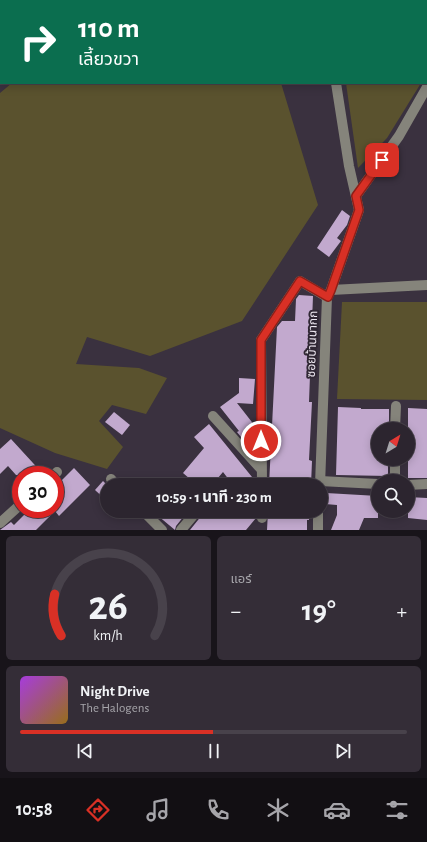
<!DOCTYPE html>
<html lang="th">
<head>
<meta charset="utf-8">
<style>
	:root { --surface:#2c252f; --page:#342d37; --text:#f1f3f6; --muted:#a6a5aa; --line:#48424b; --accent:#d93025 }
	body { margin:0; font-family:"Alegreya Sans","Noto Sans Thai",sans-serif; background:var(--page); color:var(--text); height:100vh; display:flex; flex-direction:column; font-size:15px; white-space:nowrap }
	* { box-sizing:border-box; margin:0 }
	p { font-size:13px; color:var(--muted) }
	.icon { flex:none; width:22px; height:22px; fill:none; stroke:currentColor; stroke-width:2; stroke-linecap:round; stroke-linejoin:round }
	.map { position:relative; height:530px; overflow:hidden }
	.panel { display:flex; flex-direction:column; gap:6px; padding:6px; background:#18141a; flex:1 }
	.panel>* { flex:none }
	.guide { position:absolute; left:0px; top:0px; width:427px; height:84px; box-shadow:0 2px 10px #0003,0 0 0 1px var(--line); background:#0b6e4f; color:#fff; overflow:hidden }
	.needle { width:26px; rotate:38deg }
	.buttons { position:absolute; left:371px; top:422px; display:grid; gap:8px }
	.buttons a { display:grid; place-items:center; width:44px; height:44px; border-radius:50%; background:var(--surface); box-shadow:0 2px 10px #0003,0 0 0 1px var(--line); font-size:20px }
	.speed { position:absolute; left:12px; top:466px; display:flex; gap:8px; font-size:20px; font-weight:700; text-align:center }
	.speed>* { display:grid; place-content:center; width:52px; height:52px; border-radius:50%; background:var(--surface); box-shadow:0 2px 10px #0003,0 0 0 1px var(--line); line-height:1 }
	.speed .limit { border:6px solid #d22; background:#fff; color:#111 }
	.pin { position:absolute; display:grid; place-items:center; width:34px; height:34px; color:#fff; margin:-17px; border-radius:8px; box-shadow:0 2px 6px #0006 }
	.me { position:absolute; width:44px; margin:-22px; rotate:0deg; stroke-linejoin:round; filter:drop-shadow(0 0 3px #0008) }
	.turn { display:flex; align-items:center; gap:14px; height:84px; padding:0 12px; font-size:18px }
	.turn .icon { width:52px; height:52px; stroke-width:2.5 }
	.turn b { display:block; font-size:28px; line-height:34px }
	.big { font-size:30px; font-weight:700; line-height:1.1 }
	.panel .card { flex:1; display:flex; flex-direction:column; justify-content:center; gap:6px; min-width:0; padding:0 14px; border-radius:6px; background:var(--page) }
	.panel .dial { align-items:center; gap:0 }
	.dial svg { height:104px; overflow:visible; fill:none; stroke:var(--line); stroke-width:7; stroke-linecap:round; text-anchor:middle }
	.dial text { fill:var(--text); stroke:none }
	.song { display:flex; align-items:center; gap:12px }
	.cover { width:48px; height:48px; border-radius:6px; background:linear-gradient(135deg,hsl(280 70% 55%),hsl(40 70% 35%)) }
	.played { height:4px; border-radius:2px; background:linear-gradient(90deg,var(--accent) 50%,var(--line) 50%) }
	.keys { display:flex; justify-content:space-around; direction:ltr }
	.heat { display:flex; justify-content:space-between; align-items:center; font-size:22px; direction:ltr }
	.panel .tiles { flex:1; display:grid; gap:6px; grid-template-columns:1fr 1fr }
	.card:last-child { grid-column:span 2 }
	.trip { position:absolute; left:100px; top:478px; width:228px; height:40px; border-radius:20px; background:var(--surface); box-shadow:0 2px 10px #0003,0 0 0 1px var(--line); font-weight:700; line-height:40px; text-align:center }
	.menu { display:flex; height:64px; justify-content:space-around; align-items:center; background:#120f13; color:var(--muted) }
	.menu .icon { width:28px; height:28px }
	.menu .selected { color:var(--accent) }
	.menu b { font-size:18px; color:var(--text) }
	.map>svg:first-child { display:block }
	.green { fill:#5a522e }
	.building { fill:#c2a9ce }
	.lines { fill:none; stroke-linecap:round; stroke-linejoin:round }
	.minor { stroke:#85847b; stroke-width:10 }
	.route-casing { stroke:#8d1f18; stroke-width:10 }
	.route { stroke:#d93025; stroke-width:7 }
	.labels { text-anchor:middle; stroke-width:4; stroke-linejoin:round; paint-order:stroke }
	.street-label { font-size:12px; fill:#ede7f0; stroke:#302734 }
</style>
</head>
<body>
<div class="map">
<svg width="427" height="530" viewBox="0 0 427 530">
	<rect width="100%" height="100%" fill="#3a313f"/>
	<g class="green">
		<polygon points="0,0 68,0 1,1 0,56"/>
		<polygon points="335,0 427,0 426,75 426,1"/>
		<polygon points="12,83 281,83 318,205 242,321 150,356 87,337 76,364 139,368 167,378 146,414 112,405 99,421 123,447 107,469 55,453 0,428 0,93"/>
		<polygon points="346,83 421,83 387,138 358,168"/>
		<polygon points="342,302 427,302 427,400 337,399"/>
	</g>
	<g class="building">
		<polygon points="342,210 350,216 347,225 337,238 341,241 329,257 317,248"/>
		<polygon points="299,295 313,296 309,402 312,402 309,460 312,461 311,485 269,485 277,327 282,321 295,321 296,299"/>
		<polygon points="239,378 255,379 253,404 237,403 255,426 255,434 245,442 237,432 239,431 220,407 239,393"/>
		<polygon points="338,407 361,408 361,409 389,409 389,429 378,429 378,459 388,459 388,476 336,475"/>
		<polygon points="408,408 427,409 427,478 408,478"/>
		<polygon points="114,412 130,425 122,435 105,422"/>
		<polygon points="209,424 252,477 242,485 233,485 223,472 212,485 197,485 183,473 204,448 194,437"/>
		<polygon points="11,439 44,475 16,475 8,466 0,474 0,449"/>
		<polygon points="74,468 90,485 59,516 55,511 36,530 0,530 11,522 14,525 30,509 55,509 55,487"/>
		<polygon points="103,481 107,485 107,501 95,490"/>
		<polygon points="326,493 378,496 378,518 364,518 359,530 331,530 337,515 337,505 325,504"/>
		<polygon points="408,497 427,498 427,520 408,518"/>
		<polygon points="160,511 188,511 176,526 175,530 157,515"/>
		<polygon points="203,511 247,511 256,518 246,530 190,530 202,515"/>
		<polygon points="268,511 309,511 309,520 307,520 307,530 267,530"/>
	</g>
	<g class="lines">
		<g class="minor">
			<polyline points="214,0 216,1"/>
			<polyline points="323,0 323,1"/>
			<polyline points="356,196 399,136 427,87"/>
			<polyline points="331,290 427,285"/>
			<polyline points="213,416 261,469"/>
			<polyline points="395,429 396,406"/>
			<polyline points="54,475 57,472"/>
			<polyline points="111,479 116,485"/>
			<polyline points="320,481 378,484"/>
			<polyline points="395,481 395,459"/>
			<polyline points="262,485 261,340 300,281 327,297"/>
			<polyline points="320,485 327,297 331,290 359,210 349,166 336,83"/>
			<polyline points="408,485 427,484"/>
			<polyline points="143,511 162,530"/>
			<polyline points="262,511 262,518"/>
			<polyline points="0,523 21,504"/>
			<polyline points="181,530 197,511"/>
			<polyline points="318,530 318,511"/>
		</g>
	</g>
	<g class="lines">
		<defs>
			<polyline id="route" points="261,441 261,340 300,281 328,297 331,290 359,210 356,196 382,160"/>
		</defs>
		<use href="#route" class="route-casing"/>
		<use href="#route" class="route"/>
	</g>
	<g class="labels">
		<g class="street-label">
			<text transform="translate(312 344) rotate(-88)" y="4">ซอยบ้านนากก</text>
		</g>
	</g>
</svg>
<div class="buttons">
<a><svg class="needle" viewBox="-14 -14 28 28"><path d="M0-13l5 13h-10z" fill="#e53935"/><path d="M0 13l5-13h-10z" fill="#a6a5aa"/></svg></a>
<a><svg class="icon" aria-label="search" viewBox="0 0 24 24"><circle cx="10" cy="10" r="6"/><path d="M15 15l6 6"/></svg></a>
</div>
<div class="speed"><div class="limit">30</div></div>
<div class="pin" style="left:382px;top:160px;background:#d93025"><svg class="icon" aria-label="arrive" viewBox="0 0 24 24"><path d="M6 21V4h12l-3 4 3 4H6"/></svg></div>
<svg class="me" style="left:261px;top:441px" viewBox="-20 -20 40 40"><circle r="17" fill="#d93025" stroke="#fff" stroke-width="3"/><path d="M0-11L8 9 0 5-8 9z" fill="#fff"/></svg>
<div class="trip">10:59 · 1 นาที · 230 m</div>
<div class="guide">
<div class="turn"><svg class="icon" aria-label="right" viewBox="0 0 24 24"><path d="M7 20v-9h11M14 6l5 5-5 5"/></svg><div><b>110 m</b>เลี้ยวขวา</div></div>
</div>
</div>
<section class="panel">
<div class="tiles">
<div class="card dial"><svg viewBox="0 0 100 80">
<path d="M14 69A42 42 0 1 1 86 69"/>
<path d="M14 69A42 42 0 0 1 9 37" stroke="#d93025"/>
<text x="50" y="56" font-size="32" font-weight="700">26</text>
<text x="50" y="72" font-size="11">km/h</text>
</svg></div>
<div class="card"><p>แอร์</p>
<div class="heat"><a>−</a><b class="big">19°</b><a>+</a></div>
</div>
<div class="card">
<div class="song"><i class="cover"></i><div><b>Night Drive</b><p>The Halogens</p></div></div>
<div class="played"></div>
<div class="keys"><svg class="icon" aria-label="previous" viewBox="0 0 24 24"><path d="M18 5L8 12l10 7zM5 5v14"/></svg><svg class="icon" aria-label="pause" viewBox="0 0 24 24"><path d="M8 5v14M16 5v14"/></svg><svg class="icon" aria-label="next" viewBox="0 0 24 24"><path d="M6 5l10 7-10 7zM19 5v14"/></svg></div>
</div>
</div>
</section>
<nav class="menu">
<b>10:58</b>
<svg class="icon selected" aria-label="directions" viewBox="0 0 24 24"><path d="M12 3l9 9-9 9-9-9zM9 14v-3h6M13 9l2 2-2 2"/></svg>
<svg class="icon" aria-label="music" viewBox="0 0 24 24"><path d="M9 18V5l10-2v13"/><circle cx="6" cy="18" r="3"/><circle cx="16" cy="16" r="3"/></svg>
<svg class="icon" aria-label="phone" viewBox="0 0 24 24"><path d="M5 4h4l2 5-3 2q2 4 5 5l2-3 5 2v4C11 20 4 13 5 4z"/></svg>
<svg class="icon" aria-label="climate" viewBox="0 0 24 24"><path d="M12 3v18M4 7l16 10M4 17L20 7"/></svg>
<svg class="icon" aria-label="car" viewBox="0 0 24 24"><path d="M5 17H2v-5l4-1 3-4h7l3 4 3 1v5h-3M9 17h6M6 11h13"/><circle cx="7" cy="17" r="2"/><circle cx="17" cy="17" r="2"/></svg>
<svg class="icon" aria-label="filters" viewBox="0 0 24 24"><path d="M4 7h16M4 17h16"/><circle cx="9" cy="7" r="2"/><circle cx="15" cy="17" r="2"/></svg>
</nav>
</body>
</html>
